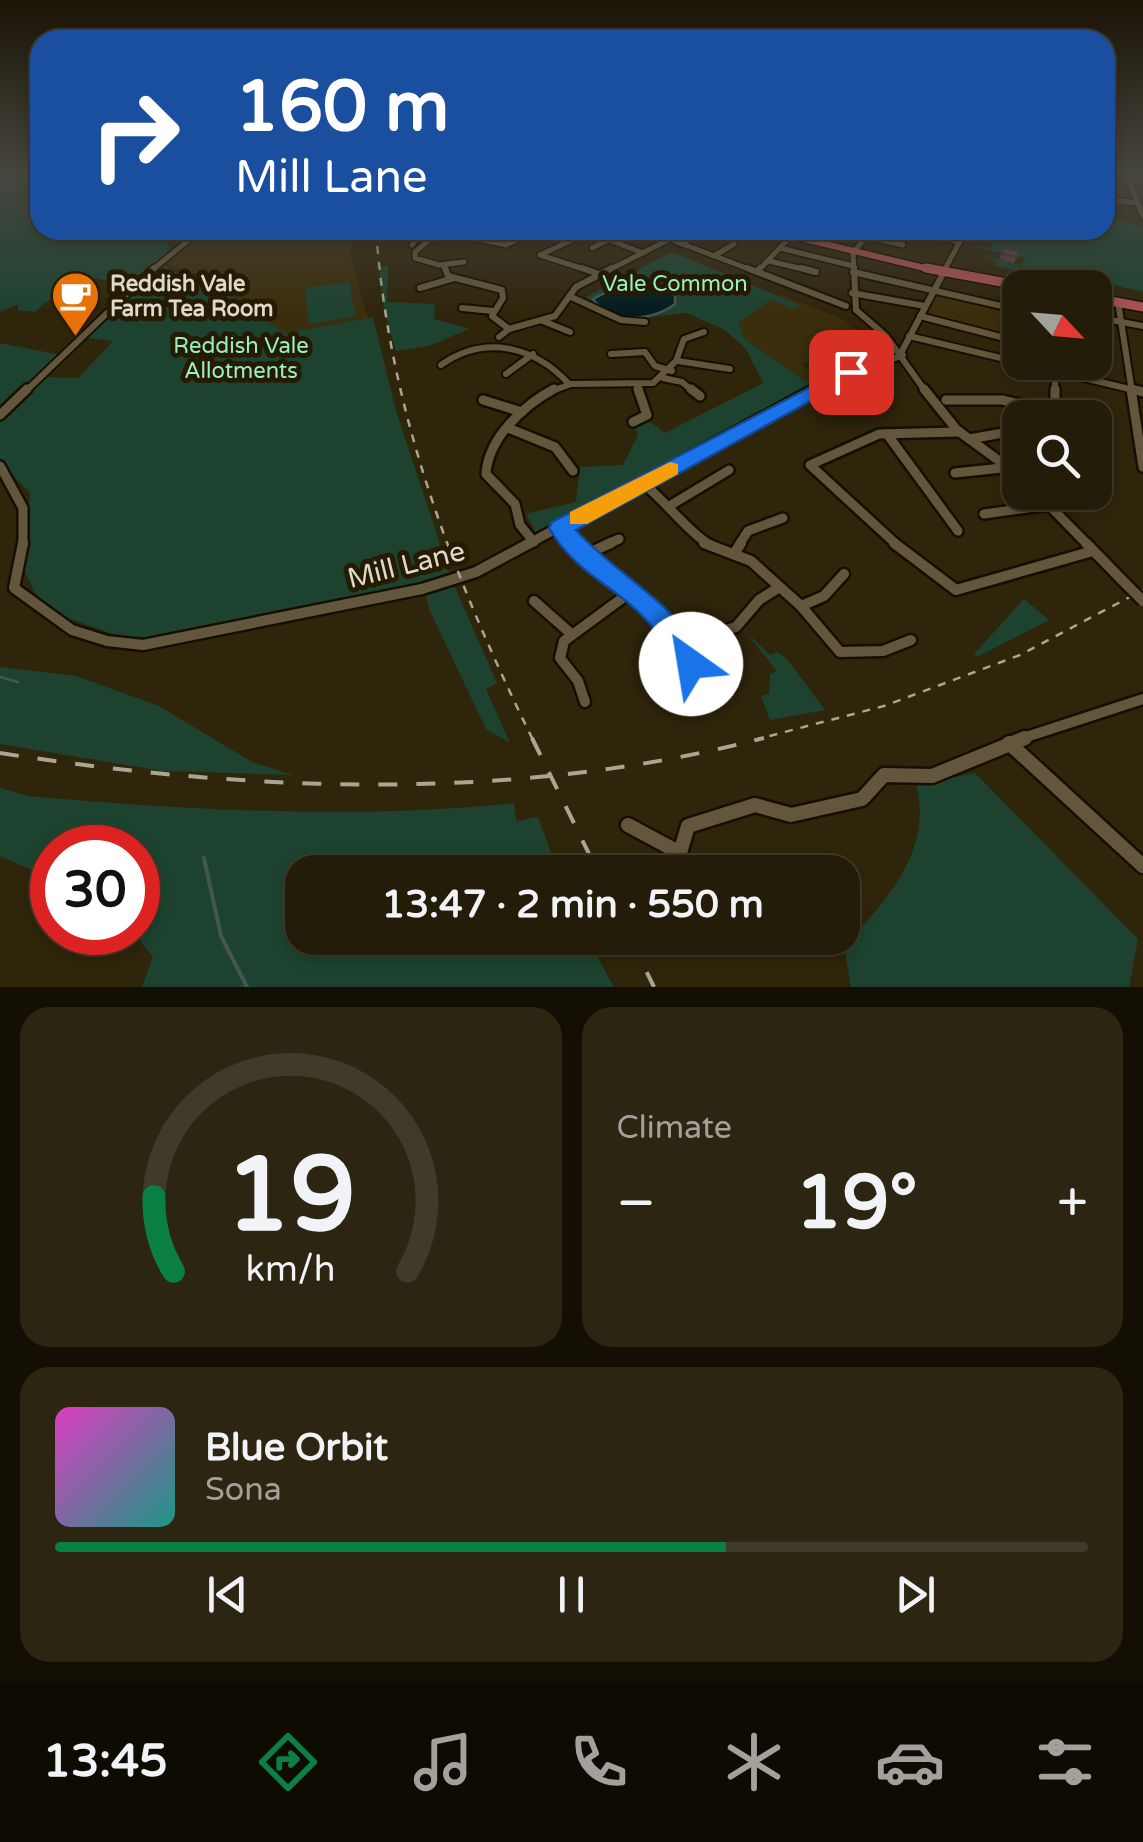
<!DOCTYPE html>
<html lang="en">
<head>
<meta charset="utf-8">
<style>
	:root { --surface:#231c08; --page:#2b2512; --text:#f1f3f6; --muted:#a3a19c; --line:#403a29; --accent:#0b8043 }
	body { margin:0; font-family:"Varela Round",sans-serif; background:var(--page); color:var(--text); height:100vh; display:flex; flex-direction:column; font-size:38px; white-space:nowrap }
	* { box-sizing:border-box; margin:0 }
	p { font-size:32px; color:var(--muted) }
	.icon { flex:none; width:55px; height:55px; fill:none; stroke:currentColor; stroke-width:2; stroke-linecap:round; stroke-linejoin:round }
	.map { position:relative; height:987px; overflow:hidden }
	.details { display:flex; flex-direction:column; gap:20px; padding:20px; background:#130f04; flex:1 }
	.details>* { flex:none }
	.guide { position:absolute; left:30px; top:30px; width:1085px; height:210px; border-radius:30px; box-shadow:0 5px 15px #0003,0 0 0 2px var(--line); background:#1a4fa0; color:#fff; overflow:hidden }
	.needle { width:65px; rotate:116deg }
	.buttons { position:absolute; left:1002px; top:270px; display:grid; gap:20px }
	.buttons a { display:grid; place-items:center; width:110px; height:110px; border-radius:20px; background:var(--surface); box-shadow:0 5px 15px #0003,0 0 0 2px var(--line); font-size:50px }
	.speed { position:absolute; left:30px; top:825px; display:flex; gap:20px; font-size:50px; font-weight:700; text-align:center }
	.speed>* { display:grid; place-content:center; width:130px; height:130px; border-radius:50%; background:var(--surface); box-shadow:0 5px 15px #0003,0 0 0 2px var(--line); line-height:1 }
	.speed .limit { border:15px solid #d22; background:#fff; color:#111 }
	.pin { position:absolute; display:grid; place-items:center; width:85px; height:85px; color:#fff; margin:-42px; border-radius:20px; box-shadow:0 5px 15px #0006 }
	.me { position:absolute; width:110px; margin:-55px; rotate:328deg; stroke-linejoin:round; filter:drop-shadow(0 0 8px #0008) }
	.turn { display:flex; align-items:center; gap:35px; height:210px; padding:0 40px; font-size:45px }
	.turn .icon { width:130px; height:130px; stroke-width:2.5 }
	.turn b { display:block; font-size:70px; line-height:85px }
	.big { font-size:75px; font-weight:700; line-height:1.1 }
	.details .tile { flex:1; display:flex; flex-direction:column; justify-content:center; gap:15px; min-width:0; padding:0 35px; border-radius:30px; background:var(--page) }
	.details .dial { align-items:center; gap:0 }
	.dial svg { height:260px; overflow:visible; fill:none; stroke:var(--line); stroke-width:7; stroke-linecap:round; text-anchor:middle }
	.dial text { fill:var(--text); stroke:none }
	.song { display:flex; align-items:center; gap:30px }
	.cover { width:120px; height:120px; border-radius:15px; background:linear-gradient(135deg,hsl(310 70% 55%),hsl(170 70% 35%)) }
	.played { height:10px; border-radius:5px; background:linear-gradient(90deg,var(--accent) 65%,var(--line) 65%) }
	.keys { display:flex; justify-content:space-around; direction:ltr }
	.heat { display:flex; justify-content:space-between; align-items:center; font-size:55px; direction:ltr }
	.details .tiles { flex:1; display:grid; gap:20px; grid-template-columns:1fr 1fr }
	.tile:last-child { grid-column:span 2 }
	.trip { position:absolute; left:285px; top:855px; width:575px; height:100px; border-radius:30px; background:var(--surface); box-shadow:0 5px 15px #0003,0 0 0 2px var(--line); font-weight:700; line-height:100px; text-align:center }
	.dock { display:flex; height:160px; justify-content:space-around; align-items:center; background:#0e0b03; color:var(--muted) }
	.dock .icon { width:70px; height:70px }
	.dock .current { color:var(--accent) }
	.dock b { font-size:45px; color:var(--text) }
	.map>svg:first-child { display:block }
	.built { fill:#3b2e0c }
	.green { fill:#1d4330 }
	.water { fill:#031c1f; stroke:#455552; stroke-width:2.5 }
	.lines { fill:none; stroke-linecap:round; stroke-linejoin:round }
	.stream-far1 { stroke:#455552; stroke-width:2.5 }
	.stream { stroke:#455552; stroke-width:4 }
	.minor-far4-casing { stroke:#170e00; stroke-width:8 }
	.minor-far3-casing { stroke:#170e00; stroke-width:10 }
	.minor-far2-casing { stroke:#170e00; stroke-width:14 }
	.minor-far1-casing { stroke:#170e00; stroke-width:15 }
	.minor-casing { stroke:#170e00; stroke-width:19 }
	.major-far1-casing { stroke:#170e00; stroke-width:9 }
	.major-casing { stroke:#170e00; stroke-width:12 }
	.minor-far4 { stroke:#62573c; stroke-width:5 }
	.minor-far3 { stroke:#62573c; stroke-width:6 }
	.minor-far2 { stroke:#62573c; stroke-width:9 }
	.minor-far1 { stroke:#62573c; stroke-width:10 }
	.minor { stroke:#62573c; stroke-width:14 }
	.major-far1 { stroke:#ab524f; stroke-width:6 }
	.major { stroke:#ab524f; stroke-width:9 }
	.rail-far1 { stroke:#aca593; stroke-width:2.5; stroke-dasharray:8 8; stroke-linecap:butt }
	.rail { stroke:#aca593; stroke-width:4; stroke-dasharray:19 19; stroke-linecap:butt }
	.minor-bridge-casing { stroke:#170e00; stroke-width:15; stroke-linecap:butt }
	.minor-bridge { stroke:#62573c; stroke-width:10 }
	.wall { fill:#553c45 }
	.building { fill:#634650; stroke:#453138; stroke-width:2.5 }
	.route { fill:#1a73e8; stroke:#114b97; stroke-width:2.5 }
	.slow { fill:#f59e0b }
	.labels { text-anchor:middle; stroke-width:10; stroke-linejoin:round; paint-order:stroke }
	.far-poi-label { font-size:22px; font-weight:bold; fill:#dfd9ca; stroke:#251b03; text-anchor:start }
	.far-park-label { font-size:22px; fill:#97f0c1; stroke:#251b03 }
	.street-label { font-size:28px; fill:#dfd9ca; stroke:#251b03 }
</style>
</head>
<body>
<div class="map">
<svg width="1143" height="987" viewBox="0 0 1143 987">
	<rect width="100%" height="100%" fill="#2f250b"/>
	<g class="built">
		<polygon points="205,230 354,230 350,255 368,318 286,333 247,310 214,278 182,271 165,262"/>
		<polygon points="938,292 1020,313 1020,339 927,315"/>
		<polygon points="780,294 842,319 869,341 802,364 823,381 809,384 745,339 738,322"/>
	</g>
	<g class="green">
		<path d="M 0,175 L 40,178 L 40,230 L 156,230 L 171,249 L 131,287 L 94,278 C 75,290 50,295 35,312 L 18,310 L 18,304 L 0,312 Z"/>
		<polygon points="1105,214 1143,227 1143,292 1106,283 1104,288 1060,287 1057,279 974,261 994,265 997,261 977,254 1021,265 1025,258 965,245 990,248 998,230 1105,230"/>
		<polygon points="672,252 800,305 794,309 771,300 738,323 745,339 809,384 536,533 526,514 576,502 580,467 623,465 638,435 634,425 650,422 665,433 763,383 746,349 725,330 687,313 622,320 586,297"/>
		<polygon points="165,265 173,272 214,278 247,310 286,333 373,317 396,411 451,577 129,640 68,618 39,601 23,568 30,493 0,462 0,419 43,377 78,378 113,341 86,338"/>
		<polygon points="388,266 387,302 435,304 434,319 469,329 429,346 396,351 384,310 379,267"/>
		<polygon points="349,282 356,316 309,324 305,288"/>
		<polygon points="0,343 61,355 0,412"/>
		<polygon points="453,583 497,683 486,689 510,743 486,729 429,609 425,591"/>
		<polygon points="1024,599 1049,620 977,657 974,654"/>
		<polygon points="745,631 770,655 777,652 787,659 825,710 770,720 761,696 769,694 770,674 777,671"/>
		<polygon points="0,667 76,676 159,706 252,762 293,775 163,771 0,744"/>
		<path d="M 975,773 L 1138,939 L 1129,987 L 851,987 L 844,946 C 886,902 934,849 916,784 Z"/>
		<path d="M 0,788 L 28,796 C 189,810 353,820 514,803 L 516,821 L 538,817 L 558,872 L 302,872 L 302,938 L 587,938 L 614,987 L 142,987 L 153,957 L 134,933 L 138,932 L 138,848 L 52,848 L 52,879 L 0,856 Z"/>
	</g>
	<path class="water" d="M 639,276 L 675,296 L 675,304 C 652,321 611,325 593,299 Z"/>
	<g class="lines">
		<polyline class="stream-far1" points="0,677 18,682"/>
		<polyline class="stream" points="204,858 221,936 247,987"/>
		<defs>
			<g id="minor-far4">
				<polyline points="1127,175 1143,216"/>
				<polyline points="1105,199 1138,203"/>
				<polyline points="441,230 415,252 415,258 439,265 464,262"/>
				<polyline points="481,230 474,238 506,245 539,230"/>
				<polyline points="646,230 754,271"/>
				<polyline points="838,230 903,245"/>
				<polyline points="909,230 960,242"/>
				<polyline points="681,244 706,230"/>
				<polyline points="412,245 415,241"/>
				<polyline points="592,248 610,239"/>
				<polyline points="780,248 853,266"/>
				<polyline points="714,256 734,244"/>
				<polyline points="769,261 811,271"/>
				<polyline points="444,266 446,271"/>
				<polyline points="151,271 201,230"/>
				<polyline points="590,271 540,255 589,232 643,253"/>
				<polyline points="607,271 670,239"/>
				<polyline points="758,271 790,237"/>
				<polyline points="854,271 853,253 871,230"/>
				<polyline points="944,271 966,230"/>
			</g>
			<g id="minor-far3">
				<polyline points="445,268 448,276 502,290 503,298 492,316 509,329"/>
				<polyline points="582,268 599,274"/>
				<polyline points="747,268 846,306"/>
				<polyline points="801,268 816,272"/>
				<polyline points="854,268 856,310 886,336 926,392"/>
				<polyline points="757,272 760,268"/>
				<polyline points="853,272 1019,310"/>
				<polyline points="420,288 454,278"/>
				<polyline points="852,293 925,306"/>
				<polyline points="569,296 621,320 645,322"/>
				<polyline points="1118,302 1132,392"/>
				<polyline points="462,308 493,311"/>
				<polyline points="920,316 1016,341"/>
				<polyline points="1095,317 1143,326"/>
				<polyline points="543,321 570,332"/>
				<polyline points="909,336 1142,392"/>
				<polyline points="499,337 509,329 555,316 576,287 612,268"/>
				<polyline points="902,351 946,268"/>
				<polyline points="611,354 645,352 655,366 672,371"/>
				<polyline points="678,361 730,369"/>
				<polyline points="1055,362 1055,392"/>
				<path d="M 441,365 C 485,334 534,346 569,384"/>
				<polyline points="506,374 533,354"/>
				<polyline points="663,378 682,382 694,392"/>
				<polyline points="831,380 851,392"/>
				<polyline points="638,388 639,392"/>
				<polyline points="25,392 154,268"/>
				<polyline points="549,392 571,384 653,383 676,361 684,339 704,332"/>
				<polyline points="810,392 903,355"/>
			</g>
			<g id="minor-far2">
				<polyline points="691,389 700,396"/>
				<polyline points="847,389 857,395"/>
				<polyline points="924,389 957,430 1020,476"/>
				<polyline points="1055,389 1055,412 1060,418"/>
				<polyline points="1131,389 1143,467"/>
				<polyline points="1131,389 1143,392"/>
				<polyline points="483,400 522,412"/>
				<polyline points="946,400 1002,400 1055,412"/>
				<polyline points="0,415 27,389"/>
				<polyline points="633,422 647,415 638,389"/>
				<polyline points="508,428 555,447 573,471"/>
				<polyline points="887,434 958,531"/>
				<polyline points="969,439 1020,430"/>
				<polyline points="0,466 23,508 23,545"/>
				<polyline points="955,473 1011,467"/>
				<path d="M 644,484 C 663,499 695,539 711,545"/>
				<polyline points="1036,492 1088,545"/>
				<polyline points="671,505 729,470"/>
				<polyline points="984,514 1049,505"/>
				<polyline points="560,528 574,545"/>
				<path d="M 534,542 L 520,525 L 515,504 L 486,474 C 488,438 524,405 554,389"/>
				<polyline points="526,545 815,389"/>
				<polyline points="605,545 619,539"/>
				<polyline points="739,545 748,531 783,518"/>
				<polyline points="897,545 810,465 879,434 958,432"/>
			</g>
			<g id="minor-far1">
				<polyline points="23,543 14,588 72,630 107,641 143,645 422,589 476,572 530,543"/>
				<path d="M 572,543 C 616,597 674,607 695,681 L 689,690 L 665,699"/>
				<polyline points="704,543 751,561 801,606 840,652 883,651 911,640"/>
				<polyline points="894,543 956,590 1093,551"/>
				<polyline points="1086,543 1122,580"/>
				<polyline points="734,554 741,543"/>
				<polyline points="584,555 611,543"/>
				<polyline points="534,601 568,631"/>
				<polyline points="801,606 824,596 844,574"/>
				<polyline points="681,643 736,627 759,600 778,588"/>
				<polyline points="585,702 578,681 560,658 564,641 632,591"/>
				<polyline points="1017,740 1143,699"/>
			</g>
			<g id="minor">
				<polyline points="1009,743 1143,866"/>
				<polyline points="628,825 680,853 688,826 755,805 791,815 862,799 884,775 932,776 1025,738"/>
			</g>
			<polyline id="major-far1" points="767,230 937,271"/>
			<g id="major">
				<polyline points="926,268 1033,288"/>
				<polyline points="1095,298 1143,307"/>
			</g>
		</defs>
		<use href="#minor-far4" class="minor-far4-casing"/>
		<use href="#minor-far3" class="minor-far3-casing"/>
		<use href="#minor-far2" class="minor-far2-casing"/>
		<use href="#minor-far1" class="minor-far1-casing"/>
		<use href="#minor" class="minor-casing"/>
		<use href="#major-far1" class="major-far1-casing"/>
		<use href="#major" class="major-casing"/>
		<use href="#minor-far4" class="minor-far4"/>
		<use href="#minor-far3" class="minor-far3"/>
		<use href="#minor-far2" class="minor-far2"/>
		<use href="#minor-far1" class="minor-far1"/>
		<use href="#minor" class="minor"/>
		<use href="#major-far1" class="major-far1"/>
		<use href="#major" class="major"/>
		<g class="rail-far1">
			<path d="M 376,230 C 389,412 453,577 533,740"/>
			<polyline points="754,740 884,706 1020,655 1143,590"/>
		</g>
		<g class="rail">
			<polyline points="532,738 598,872"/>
			<path d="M 0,753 C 251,792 515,803 764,738"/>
			<polyline points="630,938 654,987"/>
		</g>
		<defs>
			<polyline id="minor-bridge" points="1122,580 1143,601"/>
		</defs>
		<use href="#minor-bridge" class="minor-bridge-casing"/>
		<use href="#minor-bridge" class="minor-bridge"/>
	</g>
	<polygon class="wall" points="1004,248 1019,251 1014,263 999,259"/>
	<polygon class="building" points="1004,248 1019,251 1017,257 1002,253"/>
	<linearGradient id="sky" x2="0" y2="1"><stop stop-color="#1a1406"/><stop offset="0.56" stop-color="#47463f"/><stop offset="1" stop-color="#47463f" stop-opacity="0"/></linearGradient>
	<rect width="1143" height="313" fill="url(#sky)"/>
	<path class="route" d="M 851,366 L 861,372 L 858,375 L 576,530 C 621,580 675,599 706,664 L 701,673 C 674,683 666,642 650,624 C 617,586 576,575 549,528 L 552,522 Z"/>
	<polygon class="slow" points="670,462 678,464 678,474 587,524 570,524 570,512"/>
	<defs>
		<symbol id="cafe-pin" viewBox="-11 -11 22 30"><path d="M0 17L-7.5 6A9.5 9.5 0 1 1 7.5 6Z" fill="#e8710a" stroke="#251b03"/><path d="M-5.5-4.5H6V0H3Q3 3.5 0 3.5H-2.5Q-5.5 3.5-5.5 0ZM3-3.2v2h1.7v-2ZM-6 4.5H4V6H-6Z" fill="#fff"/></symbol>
	</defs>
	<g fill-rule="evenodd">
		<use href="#cafe-pin" x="48" y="268" width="55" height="75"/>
	</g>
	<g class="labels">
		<g class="far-poi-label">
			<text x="110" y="291">Reddish Vale<tspan x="110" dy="25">Farm Tea Room</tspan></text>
		</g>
		<g class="far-park-label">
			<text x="675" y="291">Vale Common</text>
			<text x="241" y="353">Reddish Vale<tspan x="241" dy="25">Allotments</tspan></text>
		</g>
		<g class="street-label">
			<text transform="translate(406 564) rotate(-14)" y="10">Mill Lane</text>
		</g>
	</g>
</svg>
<div class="buttons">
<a><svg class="needle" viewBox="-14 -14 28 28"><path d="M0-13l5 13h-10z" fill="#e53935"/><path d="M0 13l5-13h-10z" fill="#a3a19c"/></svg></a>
<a><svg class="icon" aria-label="search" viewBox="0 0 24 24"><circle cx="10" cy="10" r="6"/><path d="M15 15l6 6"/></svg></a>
</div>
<div class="speed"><div class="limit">30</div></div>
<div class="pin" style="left:851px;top:372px;background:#d93025"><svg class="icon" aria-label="arrive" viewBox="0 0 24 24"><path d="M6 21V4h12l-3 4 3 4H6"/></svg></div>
<svg class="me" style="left:691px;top:664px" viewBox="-20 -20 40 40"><circle r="19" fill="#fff"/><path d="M0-13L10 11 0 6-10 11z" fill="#1a73e8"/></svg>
<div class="trip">13:47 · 2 min · 550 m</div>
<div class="guide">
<div class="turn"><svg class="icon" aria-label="right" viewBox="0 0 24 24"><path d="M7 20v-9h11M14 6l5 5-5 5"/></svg><div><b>160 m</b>Mill Lane</div></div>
</div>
</div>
<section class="details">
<div class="tiles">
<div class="tile dial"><svg viewBox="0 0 100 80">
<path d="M14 69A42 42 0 1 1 86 69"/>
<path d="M14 69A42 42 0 0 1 8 46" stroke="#0b8043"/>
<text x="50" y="56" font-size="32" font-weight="700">19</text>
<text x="50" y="72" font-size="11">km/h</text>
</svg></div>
<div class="tile"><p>Climate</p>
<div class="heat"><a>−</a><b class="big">19°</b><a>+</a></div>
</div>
<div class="tile">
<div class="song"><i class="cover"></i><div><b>Blue Orbit</b><p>Sona</p></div></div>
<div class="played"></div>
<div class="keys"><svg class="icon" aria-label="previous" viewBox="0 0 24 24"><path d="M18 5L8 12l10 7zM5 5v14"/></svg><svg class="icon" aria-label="pause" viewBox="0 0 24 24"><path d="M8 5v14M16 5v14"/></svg><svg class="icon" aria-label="next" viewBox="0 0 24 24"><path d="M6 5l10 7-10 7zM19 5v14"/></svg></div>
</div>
</div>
</section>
<nav class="dock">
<b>13:45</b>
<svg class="icon current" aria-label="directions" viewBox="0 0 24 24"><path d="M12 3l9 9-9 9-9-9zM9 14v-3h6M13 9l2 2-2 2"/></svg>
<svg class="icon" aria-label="music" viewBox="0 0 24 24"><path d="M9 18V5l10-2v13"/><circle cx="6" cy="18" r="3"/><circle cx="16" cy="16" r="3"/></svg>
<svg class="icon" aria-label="phone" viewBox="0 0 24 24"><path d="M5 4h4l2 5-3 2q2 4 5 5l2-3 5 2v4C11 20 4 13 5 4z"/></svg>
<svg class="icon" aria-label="climate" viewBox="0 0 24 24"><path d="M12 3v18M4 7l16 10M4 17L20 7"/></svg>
<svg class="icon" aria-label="car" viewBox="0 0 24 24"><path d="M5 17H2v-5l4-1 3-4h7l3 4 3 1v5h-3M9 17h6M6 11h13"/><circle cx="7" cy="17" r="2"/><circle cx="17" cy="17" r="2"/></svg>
<svg class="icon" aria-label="filters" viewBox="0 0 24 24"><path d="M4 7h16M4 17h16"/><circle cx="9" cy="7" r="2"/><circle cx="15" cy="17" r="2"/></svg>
</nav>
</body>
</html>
